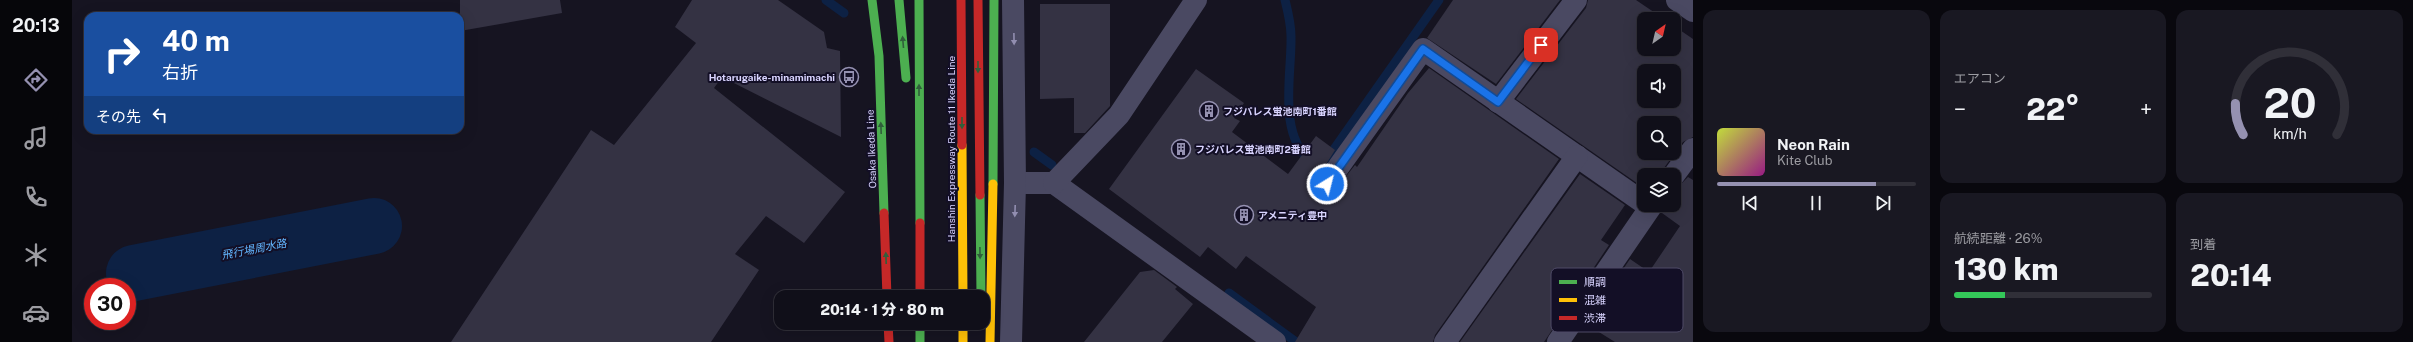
<!DOCTYPE html>
<html lang="ja">
<head>
<meta charset="utf-8">
<style>
	:root { --surface:#100f19; --page:#191822; --text:#f1f3f6; --muted:#9c9ca2; --line:#302f38; --accent:#9591b1 }
	body { margin:0; font-family:"Public Sans","Noto Sans JP",sans-serif; background:var(--page); color:var(--text); height:100vh; display:flex; flex-direction:column; font-size:15px; white-space:nowrap }
	* { box-sizing:border-box; margin:0 }
	p { font-size:13px; color:var(--muted) }
	.icon { flex:none; width:22px; height:22px; fill:none; stroke:currentColor; stroke-width:2; stroke-linecap:round; stroke-linejoin:round }
	.map { position:relative; flex:1; overflow:hidden }
	.side { display:flex; flex-direction:column; gap:10px; padding:10px; background:#09080e; width:720px }
	.side>* { flex:none }
	.top-card { position:absolute; left:12px; top:12px; width:380px; height:122px; border-radius:12px; box-shadow:0 4px 16px #0002,0 0 0 1px var(--line); background:#1a4fa0; color:#fff; overflow:hidden }
	.needle { width:26px; rotate:34deg }
	.tools { position:absolute; left:1565px; top:12px; display:grid; gap:8px }
	.tools a { display:grid; place-items:center; width:44px; height:44px; border-radius:8px; background:var(--surface); box-shadow:0 4px 16px #0002,0 0 0 1px var(--line); font-size:20px }
	.speed { position:absolute; left:12px; top:278px; display:flex; gap:8px; font-size:20px; font-weight:700; text-align:center }
	.speed>* { display:grid; place-content:center; width:52px; height:52px; border-radius:50%; background:var(--surface); box-shadow:0 4px 16px #0002,0 0 0 1px var(--line); line-height:1 }
	.speed .limit { border:6px solid #d22; background:#fff; color:#111 }
	.pin { position:absolute; display:grid; place-items:center; width:34px; height:34px; color:#fff; margin:-17px; border-radius:8px; box-shadow:0 2px 6px #0006 }
	.me { position:absolute; width:44px; margin:-22px; rotate:36deg; stroke-linejoin:round; filter:drop-shadow(0 0 3px #0008) }
	.turn { display:flex; align-items:center; gap:14px; height:84px; padding:0 12px; font-size:18px }
	.turn .icon { width:52px; height:52px; stroke-width:2.5 }
	.turn b { display:block; font-size:28px; line-height:34px }
	.then { display:flex; align-items:center; height:38px; padding:0 12px; background:#0003; gap:8px; font-size:15px }
	.big { font-size:30px; font-weight:800; line-height:1.1 }
	.side .tile { flex:1; display:flex; flex-direction:column; justify-content:center; gap:6px; min-width:0; padding:0 14px; border-radius:12px; background:var(--page) }
	.side .dial { align-items:center; gap:0 }
	.dial svg { height:104px; overflow:visible; fill:none; stroke:var(--line); stroke-width:7; stroke-linecap:round; text-anchor:middle }
	.dial text { fill:var(--text); stroke:none }
	.song { display:flex; align-items:center; gap:12px }
	.cover { width:48px; height:48px; border-radius:6px; background:linear-gradient(135deg,hsl(70 70% 55%),hsl(310 70% 35%)) }
	.played { height:4px; border-radius:2px; background:linear-gradient(90deg,var(--accent) 80%,var(--line) 80%) }
	.keys { display:flex; justify-content:space-around; direction:ltr }
	.heat { display:flex; justify-content:space-between; align-items:center; font-size:22px; direction:ltr }
	.charge { height:6px; border-radius:3px; background:linear-gradient(90deg,#34c759 26%,var(--line) 0) }
	.side .tiles { flex:1; display:grid; gap:10px; grid-template-columns:repeat(3,1fr) }
	.tile:first-child { grid-row:span 2 }
	.trip { position:absolute; left:702px; top:290px; width:216px; height:40px; border-radius:12px; background:var(--surface); box-shadow:0 4px 16px #0002,0 0 0 1px var(--line); font-weight:800; line-height:40px; text-align:center }
	main { display:flex; flex:1; min-height:0 }
	.tabs { display:flex; flex-direction:column; width:72px; justify-content:space-around; align-items:center; background:#06060a; color:var(--muted) }
	.tabs .icon { width:28px; height:28px }
	.tabs .active { color:var(--accent) }
	.tabs b { font-size:18px; color:var(--text) }
	.map>svg:first-child { display:block }
	.lines { fill:none; stroke-linecap:round; stroke-linejoin:round }
	.stream { stroke:#0d2144; stroke-width:9 }
	.river { stroke:#0d2144; stroke-width:56 }
	.building { fill:#343243; fill-rule:evenodd }
	.street { stroke:#4a4962; stroke-width:22 }
	.fast { stroke:#4caf50; stroke-width:9 }
	.slow { stroke:#ffc107; stroke-width:9 }
	.jam { stroke:#c62828; stroke-width:9 }
	.oneway { fill:#928eb0 }
	.oneway2 { fill:#305f3b }
	.route-casing { stroke:#114b97; stroke-width:10 }
	.route { stroke:#1a73e8; stroke-width:7 }
	.labels { text-anchor:middle; stroke-width:4; stroke-linejoin:round; paint-order:stroke }
	.poi-label { font-size:10px; font-weight:bold; fill:#d9d4ff; stroke:#130f26; text-anchor:start }
	.street-label { font-size:10px; fill:#d9d4ff; stroke:#130f26 }
	.water-label { font-size:11px; font-style:italic; fill:#62b6ff; stroke:#130f26 }
	.key { fill:#130f26; stroke:#4e4a67; stroke-width:1 }
	.key-label { font-size:11px; fill:#d9d4ff }
</style>
</head>
<body>
<main>
<nav class="tabs">
<b>20:13</b>
<svg class="icon active" aria-label="directions" viewBox="0 0 24 24"><path d="M12 3l9 9-9 9-9-9zM9 14v-3h6M13 9l2 2-2 2"/></svg>
<svg class="icon" aria-label="music" viewBox="0 0 24 24"><path d="M9 18V5l10-2v13"/><circle cx="6" cy="18" r="3"/><circle cx="16" cy="16" r="3"/></svg>
<svg class="icon" aria-label="phone" viewBox="0 0 24 24"><path d="M5 4h4l2 5-3 2q2 4 5 5l2-3 5 2v4C11 20 4 13 5 4z"/></svg>
<svg class="icon" aria-label="climate" viewBox="0 0 24 24"><path d="M12 3v18M4 7l16 10M4 17L20 7"/></svg>
<svg class="icon" aria-label="car" viewBox="0 0 24 24"><path d="M5 17H2v-5l4-1 3-4h7l3 4 3 1v5h-3M9 17h6M6 11h13"/><circle cx="7" cy="17" r="2"/><circle cx="17" cy="17" r="2"/></svg>
</nav>
<div class="map">
<svg width="1621" height="342" viewBox="0 0 1621 342">
	<rect width="100%" height="100%" fill="#161421"/>
	<g class="lines">
		<g class="stream">
			<polyline points="754,0 772,13"/>
			<path d="M 1213,0 C 1216,12 1219,24 1219,36 C 1220,75 1205,133 1239,162"/>
			<polyline points="962,152 980,165"/>
			<polyline points="1255,159 1367,0"/>
			<polyline points="1157,293 1224,342"/>
		</g>
		<polyline class="river" points="62,273 302,226"/>
	</g>
	<g class="building">
		<polygon points="388,0 488,0 490,13 388,31"/>
		<polygon points="620,0 706,0 752,32 755,48 768,51 769,137 650,77 642,88 773,192 732,243 694,216 663,254 687,270 639,342 379,342 519,130 542,145 624,43 603,27"/>
		<polygon points="1381,0 1488,0 1424,84 1355,38"/>
		<path d="M 1516,0 L 1564,0 L 1592,19 L 1572,19 L 1572,49 L 1602,49 L 1602,26 L 1621,39 L 1621,137 L 1611,142 L 1592,168 L 1590,175 L 1572,175 L 1572,188 L 1444,99 L 1514,8 ZM 1572,71 L 1602,71 L 1602,101 L 1572,101 ZM 1572,123 L 1602,123 L 1602,153 L 1572,153 Z"/>
		<polygon points="968,4 1038,4 1038,106 1013,133 1002,133 1002,98 968,99"/>
		<polygon points="1357,68 1487,159 1363,335 1361,342 1223,342 1244,307 1174,256 1164,269 1136,247 1128,257 1037,189 1124,69 1172,103 1162,118 1168,121 1160,132 1216,174 1244,136 1263,150 1243,182 1248,193 1260,194 1283,165 1285,167 1336,93"/>
		<polygon points="1508,174 1553,205 1529,240 1537,245 1472,342 1388,342"/>
		<polygon points="1616,177 1621,180 1621,342 1543,342 1514,324 1558,259 1577,272 1608,226 1590,213 1592,205 1602,205 1602,187 1607,186"/>
		<polygon points="1082,270 1105,287 1103,289 1121,304 1090,342 1012,342 1068,272"/>
	</g>
	<g class="lines">
		<g class="street">
			<polyline points="1605,0 1621,11"/>
			<polyline points="1426,102 1504,0"/>
			<polyline points="1602,175 1621,149"/>
			<polyline points="943,183 982,183 1203,342"/>
			<polyline points="982,183 1047,115 1124,0"/>
			<polyline points="1255,183 1351,49 1572,203"/>
			<polyline points="939,342 943,183 941,0"/>
			<polyline points="1373,342 1505,156"/>
			<polyline points="1486,342 1580,205"/>
		</g>
		<g class="fast">
			<polyline points="800,0 807,56 812,213"/>
			<polyline points="827,0 834,78"/>
			<polyline points="847,0 848,223"/>
			<polyline points="921,184 922,0"/>
			<polyline points="908,195 909,297"/>
			<polyline points="848,323 848,342"/>
		</g>
		<g class="slow">
			<polyline points="890,145 891,297"/>
			<polyline points="891,323 891,342"/>
			<polyline points="918,342 921,184"/>
		</g>
		<g class="jam">
			<polyline points="889,0 890,145"/>
			<polyline points="906,0 908,195"/>
			<polyline points="812,213 815,297"/>
			<polyline points="848,223 848,297"/>
			<polyline points="816,323 817,342"/>
		</g>
	</g>
	<defs><path id="oneway-solid" d="M-6-.8H1V-3.2L6.5 0L1 3.2V.8H-6Z"/></defs>
	<g class="oneway">
		<use href="#oneway-solid" transform="translate(942 39) rotate(89)"/>
		<use href="#oneway-solid" transform="translate(943 211) rotate(92)"/>
	</g>
	<g class="oneway2">
		<use href="#oneway-solid" transform="translate(831 42) rotate(-95)"/>
		<use href="#oneway-solid" transform="translate(906 67) rotate(90)"/>
		<use href="#oneway-solid" transform="translate(847 90) rotate(-90)"/>
		<use href="#oneway-solid" transform="translate(890 123) rotate(90)"/>
		<use href="#oneway-solid" transform="translate(809 128) rotate(-92)"/>
		<use href="#oneway-solid" transform="translate(908 253) rotate(89)"/>
		<use href="#oneway-solid" transform="translate(814 258) rotate(-92)"/>
	</g>
	<g class="lines">
		<defs>
			<polyline id="route" points="1255,184 1351,49 1426,102 1469,45"/>
		</defs>
		<use href="#route" class="route-casing"/>
		<use href="#route" class="route"/>
	</g>
	<defs>
		<symbol id="bus-ring" viewBox="-11 -11 22 22"><circle r="9.5" fill="#130f26" stroke="#9591b1" stroke-width="1.5"/><path d="M-5-6H5V4H4V6H2V4H-2V6H-4V4H-5ZM-3.5-4V0h7V-4ZM-3.5 1.2v1.5H-2V1.2ZM2 1.2v1.5H3.5V1.2Z" fill="#9591b1"/></symbol>
		<symbol id="building-ring" viewBox="-11 -11 22 22"><circle r="9.5" fill="#130f26" stroke="#9591b1" stroke-width="1.5"/><path d="M-4-6H4V6H1V3H-1V6H-4ZM-2.5-4.3h1.7v1.8h-1.7ZM.8-4.3h1.7v1.8H.8ZM-2.5-1h1.7V.8h-1.7ZM.8-1h1.7V.8H.8Z" fill="#9591b1"/></symbol>
	</defs>
	<g fill-rule="evenodd">
		<use href="#bus-ring" x="766" y="66" width="22" height="22"/>
		<use href="#building-ring" x="1126" y="100" width="22" height="22"/>
		<use href="#building-ring" x="1098" y="138" width="22" height="22"/>
		<use href="#building-ring" x="1161" y="204" width="22" height="22"/>
	</g>
	<g class="labels">
		<g class="poi-label">
			<text x="763" y="81" text-anchor="end">Hotarugaike-minamimachi</text>
			<text x="1151" y="115">フジパレス蛍池南町1番館</text>
			<text x="1123" y="153">フジパレス蛍池南町2番館</text>
			<text x="1186" y="219">アメニティ豊中</text>
		</g>
		<g class="street-label">
			<text transform="translate(799 149) rotate(-92)" y="4">Osaka Ikeda Line</text>
			<text transform="translate(879 149) rotate(-90)" y="4">Hanshin Expressway Route 11 Ikeda Line</text>
		</g>
		<g class="water-label">
			<text transform="translate(182 249) rotate(-11)" y="4">飛行場周水路</text>
		</g>
	</g>
	<rect x="1479" y="268" width="132" height="64" rx="6" class="key"/>
	<rect x="1487" y="280" width="18" height="4" fill="#4caf50"/>
	<rect x="1487" y="298" width="18" height="4" fill="#ffc107"/>
	<rect x="1487" y="316" width="18" height="4" fill="#c62828"/>
	<g class="key-label">
		<text x="1512" y="286">順調</text>
		<text x="1512" y="304">混雑</text>
		<text x="1512" y="322">渋滞</text>
	</g>
</svg>
<div class="tools">
<a><svg class="needle" viewBox="-14 -14 28 28"><path d="M0-13l5 13h-10z" fill="#e53935"/><path d="M0 13l5-13h-10z" fill="#9c9ca2"/></svg></a>
<a><svg class="icon" aria-label="sound" viewBox="0 0 24 24"><path d="M4 9h4l5-4v14l-5-4H4zM17 9q2 3 0 6"/></svg></a>
<a><svg class="icon" aria-label="search" viewBox="0 0 24 24"><circle cx="10" cy="10" r="6"/><path d="M15 15l6 6"/></svg></a>
<a><svg class="icon" aria-label="layers" viewBox="0 0 24 24"><path d="M12 4l9 5-9 5-9-5zM3 14l9 5 9-5"/></svg></a>
</div>
<div class="speed"><div class="limit">30</div></div>
<div class="pin" style="left:1469px;top:45px;background:#d93025"><svg class="icon" aria-label="arrive" viewBox="0 0 24 24"><path d="M6 21V4h12l-3 4 3 4H6"/></svg></div>
<svg class="me" style="left:1255px;top:184px" viewBox="-20 -20 40 40"><circle r="17" fill="#1a73e8" stroke="#fff" stroke-width="3"/><path d="M0-11L8 9 0 5-8 9z" fill="#fff"/></svg>
<div class="trip">20:14 · 1 分 · 80 m</div>
<div class="top-card">
<div class="turn"><svg class="icon" aria-label="right" viewBox="0 0 24 24"><path d="M7 20v-9h11M14 6l5 5-5 5"/></svg><div><b>40 m</b>右折</div></div>
<div class="then">その先<svg class="icon" aria-label="left" viewBox="0 0 24 24"><path d="M17 20v-9H6M10 6l-5 5 5 5"/></svg></div>
</div>
</div>
<section class="side">
<div class="tiles">
<div class="tile">
<div class="song"><i class="cover"></i><div><b>Neon Rain</b><p>Kite Club</p></div></div>
<div class="played"></div>
<div class="keys"><svg class="icon" aria-label="previous" viewBox="0 0 24 24"><path d="M18 5L8 12l10 7zM5 5v14"/></svg><svg class="icon" aria-label="pause" viewBox="0 0 24 24"><path d="M8 5v14M16 5v14"/></svg><svg class="icon" aria-label="next" viewBox="0 0 24 24"><path d="M6 5l10 7-10 7zM19 5v14"/></svg></div>
</div>
<div class="tile"><p>エアコン</p>
<div class="heat"><a>−</a><b class="big">22°</b><a>+</a></div>
</div>
<div class="tile dial"><svg viewBox="0 0 100 80">
<path d="M14 69A42 42 0 1 1 86 69"/>
<path d="M14 69A42 42 0 0 1 8 45" stroke="#9591b1"/>
<text x="50" y="56" font-size="32" font-weight="700">20</text>
<text x="50" y="72" font-size="11">km/h</text>
</svg></div>
<div class="tile"><p>航続距離 · 26%</p><b class="big">130 km</b><div class="charge"></div></div>
<div class="tile"><p>到着</p><b class="big">20:14</b></div>
</div>
</section>
</main>
</body>
</html>
